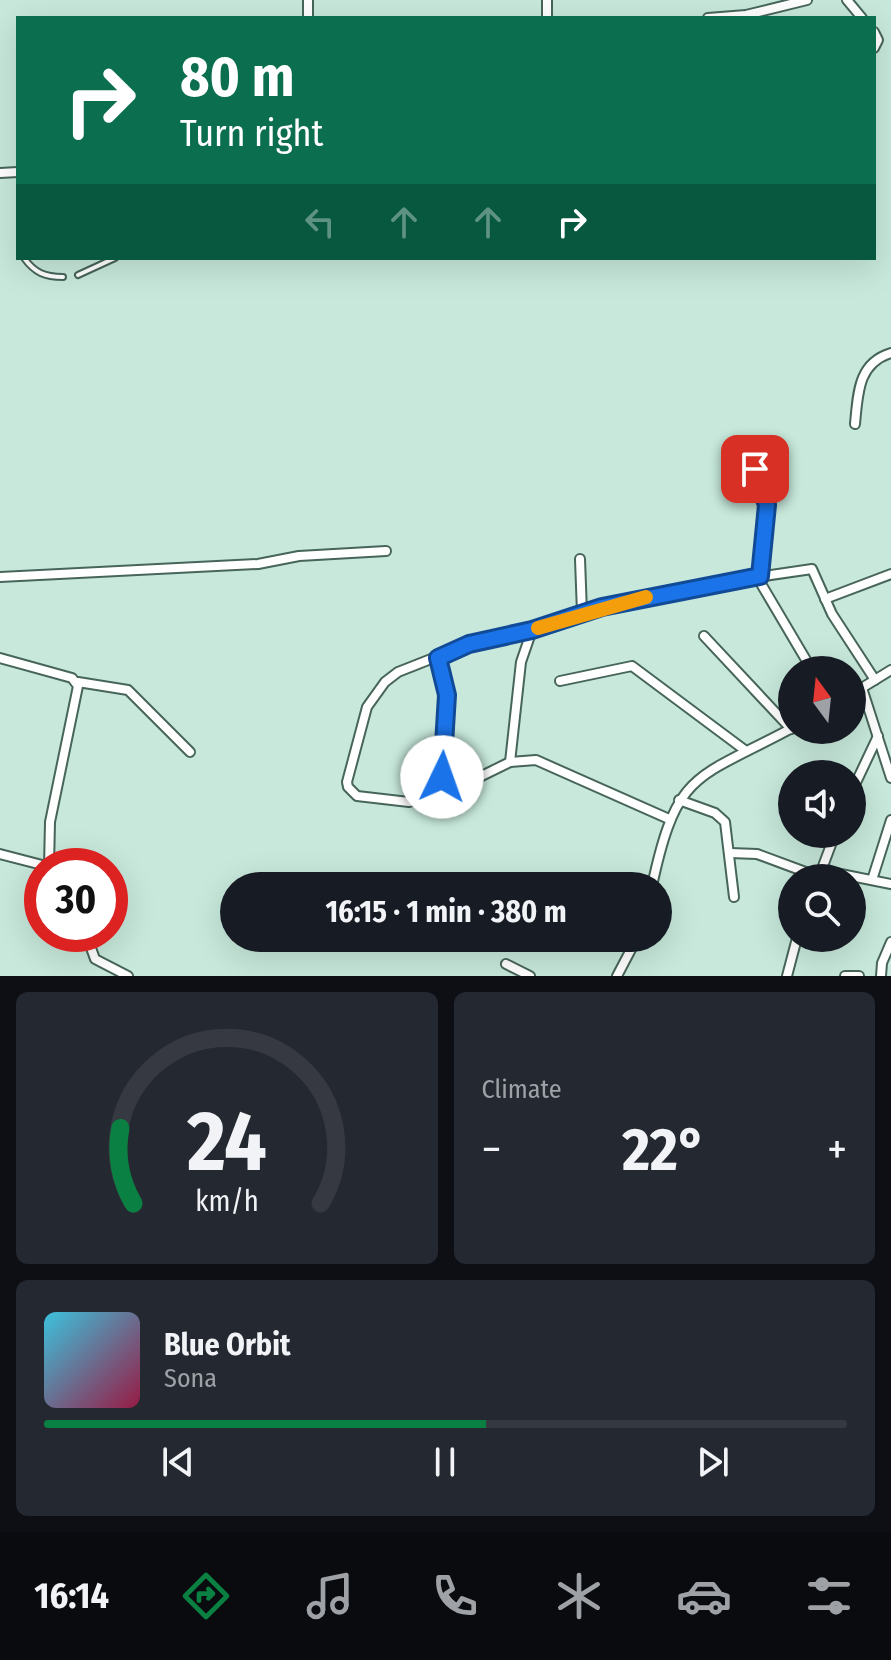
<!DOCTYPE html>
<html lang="en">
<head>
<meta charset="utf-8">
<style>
	:root { --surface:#171b24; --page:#242831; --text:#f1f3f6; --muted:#9ea1a6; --line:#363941; --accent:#0b8043 }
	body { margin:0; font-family:"Fira Sans Condensed",sans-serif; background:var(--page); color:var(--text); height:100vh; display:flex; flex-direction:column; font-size:30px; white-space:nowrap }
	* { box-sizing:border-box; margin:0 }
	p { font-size:26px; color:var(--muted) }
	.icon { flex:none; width:44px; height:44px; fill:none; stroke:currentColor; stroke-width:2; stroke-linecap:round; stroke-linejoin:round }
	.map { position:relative; height:976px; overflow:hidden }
	.side { display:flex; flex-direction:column; gap:16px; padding:16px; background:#0d0f14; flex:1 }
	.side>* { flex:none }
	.top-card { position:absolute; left:16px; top:16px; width:860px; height:244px; border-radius:0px; box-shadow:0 8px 32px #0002; background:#0b6e4f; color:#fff; overflow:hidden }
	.needle { width:52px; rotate:345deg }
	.fabs { position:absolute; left:778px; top:656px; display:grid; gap:16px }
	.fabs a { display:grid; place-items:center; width:88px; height:88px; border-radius:50%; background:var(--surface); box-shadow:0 8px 32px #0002; font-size:40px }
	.speed { position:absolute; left:24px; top:848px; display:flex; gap:16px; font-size:40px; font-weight:700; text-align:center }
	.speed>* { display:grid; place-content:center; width:104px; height:104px; border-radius:50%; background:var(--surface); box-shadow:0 8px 32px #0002; line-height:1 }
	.speed .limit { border:12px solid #d22; background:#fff; color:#111 }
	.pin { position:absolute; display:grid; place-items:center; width:68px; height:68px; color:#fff; margin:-34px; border-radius:16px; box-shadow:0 4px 12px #0006 }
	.me { position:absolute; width:88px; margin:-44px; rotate:3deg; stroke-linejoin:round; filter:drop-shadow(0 0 6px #0008) }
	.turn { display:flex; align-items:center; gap:28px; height:168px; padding:0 32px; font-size:36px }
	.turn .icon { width:104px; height:104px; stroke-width:2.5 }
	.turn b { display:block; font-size:56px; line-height:68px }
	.lanes { display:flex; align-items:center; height:76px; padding:0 32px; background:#0003; justify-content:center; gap:40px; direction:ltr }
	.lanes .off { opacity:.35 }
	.big { font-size:60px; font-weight:700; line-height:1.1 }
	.side .card { flex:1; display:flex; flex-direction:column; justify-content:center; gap:12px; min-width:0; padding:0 28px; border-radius:12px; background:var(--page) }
	.side .dial { align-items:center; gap:0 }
	.dial svg { height:208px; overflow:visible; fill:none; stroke:var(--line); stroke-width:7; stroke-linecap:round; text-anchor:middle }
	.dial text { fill:var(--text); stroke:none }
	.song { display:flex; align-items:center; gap:24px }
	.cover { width:96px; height:96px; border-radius:12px; background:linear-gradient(135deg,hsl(190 70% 55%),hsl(340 70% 35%)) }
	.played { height:8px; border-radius:4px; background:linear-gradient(90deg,var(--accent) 55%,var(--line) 55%) }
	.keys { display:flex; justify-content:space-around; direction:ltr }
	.heat { display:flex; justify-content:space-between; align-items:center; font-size:44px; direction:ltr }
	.side .tiles { flex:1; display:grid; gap:16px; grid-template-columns:1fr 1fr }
	.card:last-child { grid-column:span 2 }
	.trip { position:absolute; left:220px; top:872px; width:452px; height:80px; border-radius:40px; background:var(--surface); box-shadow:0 8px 32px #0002; font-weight:700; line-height:80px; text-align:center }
	.dock { display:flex; height:128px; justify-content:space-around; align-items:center; background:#090b0e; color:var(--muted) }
	.dock .icon { width:56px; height:56px }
	.dock .active { color:var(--accent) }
	.dock b { font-size:36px; color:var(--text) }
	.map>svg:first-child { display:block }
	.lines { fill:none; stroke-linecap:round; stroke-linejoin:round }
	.service-casing { stroke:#476559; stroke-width:8 }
	.minor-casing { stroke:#476559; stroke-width:12 }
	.service { stroke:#fff; stroke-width:4 }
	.minor { stroke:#fff; stroke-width:8 }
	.route-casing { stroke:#114b97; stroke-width:20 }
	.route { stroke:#1a73e8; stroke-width:14 }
	.slow { stroke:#f59e0b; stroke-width:14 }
</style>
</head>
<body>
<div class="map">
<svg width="891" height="976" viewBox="0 0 891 976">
	<rect width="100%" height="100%" fill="#c7e8db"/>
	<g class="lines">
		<defs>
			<g id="service">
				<path d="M 24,258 C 35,273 45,277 63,277"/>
				<polyline points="78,275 115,258"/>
			</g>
			<g id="minor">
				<polyline points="308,0 308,18"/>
				<polyline points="547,0 547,18"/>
				<polyline points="847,0 862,18"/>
				<polyline points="708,18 746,15 807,0"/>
				<polyline points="874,32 878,40 874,48"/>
				<polyline points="0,173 18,172"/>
				<path d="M 855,424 C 858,393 858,363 891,353"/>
				<polyline points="755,469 767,505 760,576"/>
				<polyline points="580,559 582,613"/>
				<polyline points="0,577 258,564 299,556 386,551"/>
				<polyline points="757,577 812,670"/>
				<polyline points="825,599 891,574"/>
				<polyline points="704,636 791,729"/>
				<polyline points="0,658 72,678 78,686 50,822 49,866"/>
				<polyline points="438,658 447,695 442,794"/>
				<polyline points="560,681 632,666 746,751"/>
				<polyline points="78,682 128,690 190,752"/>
				<polyline points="862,688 891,778"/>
				<polyline points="852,694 891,670"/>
				<polyline points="510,762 521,662 532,630"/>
				<polyline points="852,791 878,736"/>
				<polyline points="679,800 715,813 725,822 734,897"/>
				<polyline points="669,819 536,760 510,762 449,792 409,802 357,796 348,787 347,782 367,707 385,682 398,672 469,644 532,630 602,607 696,586 812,569 832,614 875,680"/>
				<polyline points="730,853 757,854 819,877"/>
				<polyline points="0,854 46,866"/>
				<polyline points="821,870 891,884"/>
				<polyline points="820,874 835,834"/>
				<polyline points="872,880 891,820"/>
				<path d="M 652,886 C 677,770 695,780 792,728"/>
				<polyline points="86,934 95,959 128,976"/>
				<polyline points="506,964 530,976"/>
				<polyline points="617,976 637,938"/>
				<polyline points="787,976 797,938"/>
				<polyline points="845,976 859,976"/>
				<polyline points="881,976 882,963 891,942"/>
			</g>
		</defs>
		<use href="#service" class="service-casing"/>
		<use href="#minor" class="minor-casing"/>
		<use href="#service" class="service"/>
		<use href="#minor" class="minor"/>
	</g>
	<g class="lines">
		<defs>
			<polyline id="route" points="442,777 447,695 438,658 469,644 532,630 602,607 760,576 767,505 755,469"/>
		</defs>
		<use href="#route" class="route-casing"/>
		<use href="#route" class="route"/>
		<polyline class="slow" points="538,628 646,597"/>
	</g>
</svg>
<div class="fabs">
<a><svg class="needle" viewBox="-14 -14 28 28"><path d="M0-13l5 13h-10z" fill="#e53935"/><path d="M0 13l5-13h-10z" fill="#9ea1a6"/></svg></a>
<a><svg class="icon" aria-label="sound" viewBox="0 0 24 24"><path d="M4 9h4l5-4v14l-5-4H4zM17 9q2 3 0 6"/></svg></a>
<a><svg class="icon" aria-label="search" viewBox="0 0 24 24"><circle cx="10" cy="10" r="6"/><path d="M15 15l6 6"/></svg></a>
</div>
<div class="speed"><div class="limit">30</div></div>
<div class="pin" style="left:755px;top:469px;background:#d93025"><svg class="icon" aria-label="arrive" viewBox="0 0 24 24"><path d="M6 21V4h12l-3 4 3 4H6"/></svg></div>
<svg class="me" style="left:442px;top:777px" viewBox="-20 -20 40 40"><circle r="19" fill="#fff"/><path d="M0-13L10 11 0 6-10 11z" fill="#1a73e8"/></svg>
<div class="trip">16:15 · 1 min · 380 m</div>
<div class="top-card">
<div class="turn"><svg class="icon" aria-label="right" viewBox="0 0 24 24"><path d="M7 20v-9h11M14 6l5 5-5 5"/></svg><div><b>80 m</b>Turn right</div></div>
<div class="lanes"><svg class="icon off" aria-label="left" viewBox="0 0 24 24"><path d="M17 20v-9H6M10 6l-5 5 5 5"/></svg><svg class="icon off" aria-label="ahead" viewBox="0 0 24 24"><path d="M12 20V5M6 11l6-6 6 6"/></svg><svg class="icon off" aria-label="ahead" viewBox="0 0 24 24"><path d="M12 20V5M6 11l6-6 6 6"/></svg><svg class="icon" aria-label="right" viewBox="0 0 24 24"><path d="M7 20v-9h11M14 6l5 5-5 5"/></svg></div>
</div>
</div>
<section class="side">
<div class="tiles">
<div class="card dial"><svg viewBox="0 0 100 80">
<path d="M14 69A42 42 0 1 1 86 69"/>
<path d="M14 69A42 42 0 0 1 9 40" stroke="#0b8043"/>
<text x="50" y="56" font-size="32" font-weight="700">24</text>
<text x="50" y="72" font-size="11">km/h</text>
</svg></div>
<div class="card"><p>Climate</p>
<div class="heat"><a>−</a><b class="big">22°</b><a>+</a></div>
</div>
<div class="card">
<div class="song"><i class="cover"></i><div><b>Blue Orbit</b><p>Sona</p></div></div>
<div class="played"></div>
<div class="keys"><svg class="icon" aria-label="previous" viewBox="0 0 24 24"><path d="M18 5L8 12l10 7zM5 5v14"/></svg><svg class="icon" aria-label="pause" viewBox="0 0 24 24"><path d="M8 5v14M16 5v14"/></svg><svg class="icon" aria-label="next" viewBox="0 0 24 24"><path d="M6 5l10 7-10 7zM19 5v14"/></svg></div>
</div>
</div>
</section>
<nav class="dock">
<b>16:14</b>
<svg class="icon active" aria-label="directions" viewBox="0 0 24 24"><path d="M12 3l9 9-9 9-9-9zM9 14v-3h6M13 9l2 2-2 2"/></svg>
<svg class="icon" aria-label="music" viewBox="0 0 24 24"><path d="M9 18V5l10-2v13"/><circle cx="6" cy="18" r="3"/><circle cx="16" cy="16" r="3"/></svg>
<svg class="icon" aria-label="phone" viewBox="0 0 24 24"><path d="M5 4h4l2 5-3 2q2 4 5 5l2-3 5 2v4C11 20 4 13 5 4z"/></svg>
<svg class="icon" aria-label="climate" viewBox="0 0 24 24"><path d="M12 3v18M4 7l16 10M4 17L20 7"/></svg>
<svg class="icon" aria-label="car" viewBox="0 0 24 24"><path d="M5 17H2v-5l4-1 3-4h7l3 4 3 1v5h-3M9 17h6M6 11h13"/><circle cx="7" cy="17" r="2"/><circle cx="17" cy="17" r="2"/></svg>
<svg class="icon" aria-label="filters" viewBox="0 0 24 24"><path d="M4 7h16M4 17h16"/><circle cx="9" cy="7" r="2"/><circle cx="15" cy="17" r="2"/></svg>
</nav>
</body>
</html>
